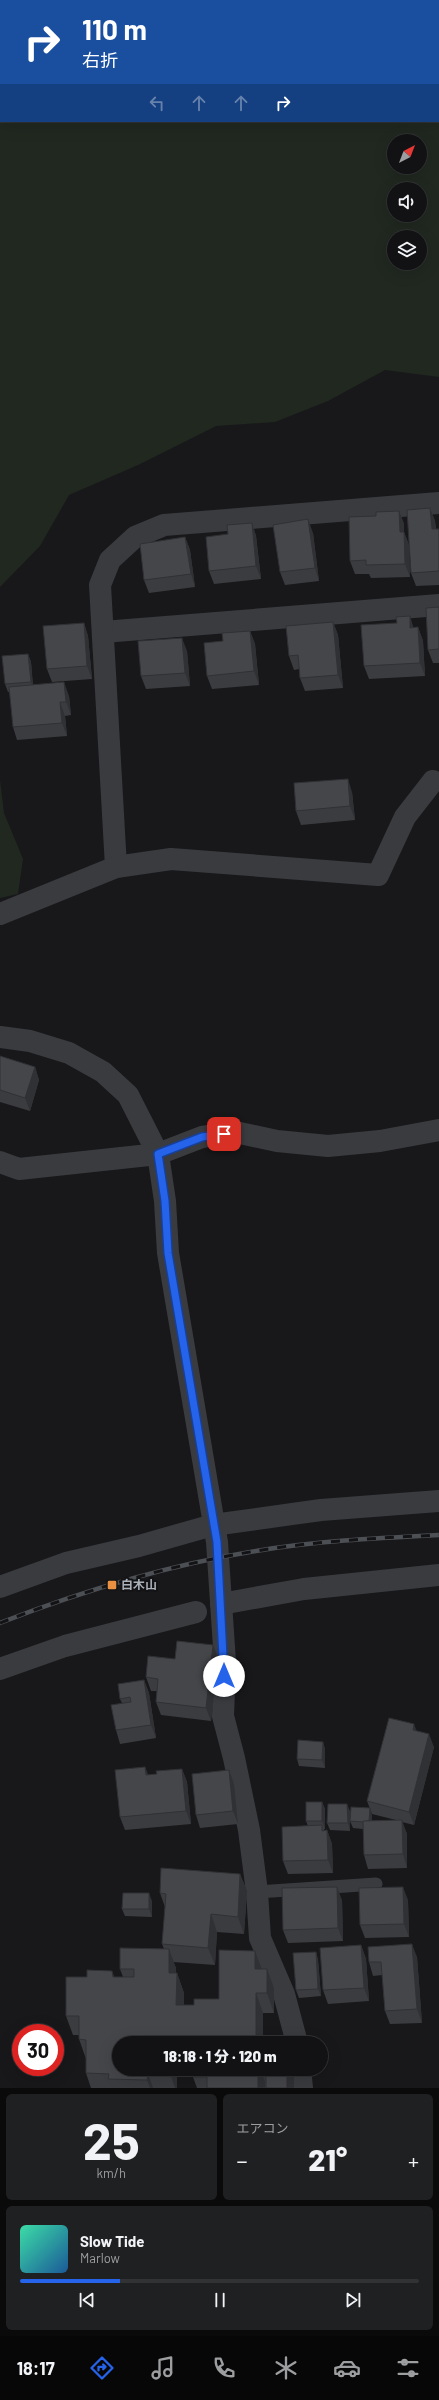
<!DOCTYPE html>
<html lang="ja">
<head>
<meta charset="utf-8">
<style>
	:root { --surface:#121214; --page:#1f2022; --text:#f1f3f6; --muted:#9c9ea0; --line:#313234; --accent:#2563eb }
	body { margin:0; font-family:Barlow,"Noto Sans JP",sans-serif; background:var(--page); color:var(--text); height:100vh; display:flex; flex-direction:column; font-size:15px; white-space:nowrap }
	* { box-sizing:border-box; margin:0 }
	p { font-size:13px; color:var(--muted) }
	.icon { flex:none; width:22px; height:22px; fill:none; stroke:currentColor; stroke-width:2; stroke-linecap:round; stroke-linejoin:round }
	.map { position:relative; height:2088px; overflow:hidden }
	.details { display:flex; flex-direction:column; gap:6px; padding:6px; background:#0a0a0b; flex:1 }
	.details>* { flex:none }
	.hud { position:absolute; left:0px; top:0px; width:439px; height:122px; box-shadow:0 4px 16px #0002,0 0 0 1px var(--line); background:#1a4fa0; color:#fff; overflow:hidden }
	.needle { width:26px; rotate:42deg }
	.buttons { position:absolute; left:387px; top:134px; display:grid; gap:8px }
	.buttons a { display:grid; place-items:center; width:40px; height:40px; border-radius:50%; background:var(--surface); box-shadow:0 4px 16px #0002,0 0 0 1px var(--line); font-size:20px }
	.speed { position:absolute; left:12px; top:2024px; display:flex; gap:8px; font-size:20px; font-weight:700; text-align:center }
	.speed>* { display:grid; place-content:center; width:52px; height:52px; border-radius:50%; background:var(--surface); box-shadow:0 4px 16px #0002,0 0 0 1px var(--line); line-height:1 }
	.speed .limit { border:6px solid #d22; background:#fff; color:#111 }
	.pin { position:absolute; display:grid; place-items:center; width:34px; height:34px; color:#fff; margin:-17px; border-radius:8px; box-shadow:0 2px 6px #0006 }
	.me { position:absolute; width:44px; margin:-22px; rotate:0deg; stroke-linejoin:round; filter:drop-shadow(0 0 3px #0008) }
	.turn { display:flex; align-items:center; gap:14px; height:84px; padding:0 16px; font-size:18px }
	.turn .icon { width:52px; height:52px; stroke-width:2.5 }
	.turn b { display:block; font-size:28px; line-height:34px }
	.lanes { display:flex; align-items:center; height:38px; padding:0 16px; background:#0003; justify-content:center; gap:20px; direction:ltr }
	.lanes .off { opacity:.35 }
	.big { font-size:30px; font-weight:800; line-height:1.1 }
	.details .widget { flex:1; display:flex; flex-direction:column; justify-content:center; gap:6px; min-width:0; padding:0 14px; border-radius:6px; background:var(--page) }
	.details .dial { align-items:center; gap:0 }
	.dial b { font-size:52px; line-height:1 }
	.song { display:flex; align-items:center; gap:12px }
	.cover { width:48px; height:48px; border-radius:6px; background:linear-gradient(135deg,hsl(160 70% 55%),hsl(210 70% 35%)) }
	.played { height:4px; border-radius:2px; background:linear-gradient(90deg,var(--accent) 25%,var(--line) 25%) }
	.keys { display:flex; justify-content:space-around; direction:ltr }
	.heat { display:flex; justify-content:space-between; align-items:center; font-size:22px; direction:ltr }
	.details .tiles { flex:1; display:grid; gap:6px; grid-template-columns:1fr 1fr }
	.widget:last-child { grid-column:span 2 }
	.trip { position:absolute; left:112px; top:2036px; width:216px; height:40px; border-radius:20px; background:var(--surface); box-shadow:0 4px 16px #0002,0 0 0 1px var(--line); font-weight:800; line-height:40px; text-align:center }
	.dock { display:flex; height:64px; justify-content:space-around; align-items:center; background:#070708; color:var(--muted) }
	.dock .icon { width:28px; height:28px }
	.dock .current { color:var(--accent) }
	.dock b { font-size:18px; color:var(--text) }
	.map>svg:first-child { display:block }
	.green { fill:#202820; fill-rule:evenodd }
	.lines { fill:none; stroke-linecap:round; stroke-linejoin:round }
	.lane { stroke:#393b3f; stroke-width:13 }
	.street { stroke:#393b3f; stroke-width:22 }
	.rail-casing { stroke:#4c4f54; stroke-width:4.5 }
	.rail { stroke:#131315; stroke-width:3; stroke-dasharray:9; stroke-linecap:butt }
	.wall { fill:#3b3c40 }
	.shaded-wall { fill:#303134 }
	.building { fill:#45464a; stroke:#303134 }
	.route-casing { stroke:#184099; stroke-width:10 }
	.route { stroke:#2563eb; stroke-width:7 }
	.poi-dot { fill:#e99141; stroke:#131315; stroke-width:1.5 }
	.labels { text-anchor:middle; stroke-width:4; stroke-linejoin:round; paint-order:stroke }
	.poi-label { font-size:12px; font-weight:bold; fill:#abb2b9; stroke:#131315; text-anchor:start }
</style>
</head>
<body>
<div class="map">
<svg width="439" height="2088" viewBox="0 0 439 2088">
	<rect width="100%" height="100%" fill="#18181a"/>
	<g class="green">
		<path d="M 0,0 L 439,0 L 439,377 L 385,370 L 328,401 L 275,422 L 216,426 L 138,465 L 69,495 L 40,546 L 0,587 ZM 1,1 L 438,1 L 438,121 L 1,121 ZM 394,141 L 420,141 L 420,167 L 394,167 ZM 394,189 L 420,189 L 420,215 L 394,215 ZM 394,237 L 420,237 L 420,263 L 394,263 Z"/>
		<polygon points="0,780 4,813 23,859 18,894 0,898"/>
	</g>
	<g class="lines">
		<polyline class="lane" points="257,1892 376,1884"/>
		<g class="street">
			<polyline points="103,632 439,605"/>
			<polyline points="116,867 100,585 110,560 135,537 164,525 439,503"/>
			<polyline points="0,914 116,867 171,859 378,875 405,817 433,781"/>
			<polyline points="0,1037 30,1041 69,1053 103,1072 128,1095 158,1154 165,1201 168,1253 217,1542 225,1662 223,1716 234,1758 249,1830 257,1892 260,1938 284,1994 297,2043"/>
			<polyline points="0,1162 19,1169 158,1154 202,1137 235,1132 277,1141 328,1146 380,1141 439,1130"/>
			<polyline points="0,1587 66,1563 139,1546 213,1525 321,1510 439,1501"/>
			<polyline points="221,1604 304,1589 439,1575"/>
			<polyline points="0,1669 65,1646 196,1612"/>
			<polyline points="300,2069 302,2088"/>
		</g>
		<defs>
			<path id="rail" d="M 0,1623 C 82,1591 169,1565 256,1551 C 315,1541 379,1538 439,1535"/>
		</defs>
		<use href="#rail" class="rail-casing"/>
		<use href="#rail" class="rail"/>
	</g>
	<g class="wall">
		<polygon points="430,508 435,521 436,529 439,529 439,585 416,586 411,573"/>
		<polygon points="399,511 404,524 404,532 409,545 410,577 371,578 369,574 355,574 350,561 376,516"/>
		<polygon points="252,523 256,536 261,579 214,584 209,571 228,534"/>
		<polygon points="313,533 319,581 285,585 280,572"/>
		<polygon points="185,537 190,550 195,587 149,593 144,580"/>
		<polygon points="439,607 439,663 433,663 428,650"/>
		<polygon points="333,622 338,635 343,688 305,691 300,678 299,669 294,670 289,656"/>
		<polygon points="84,623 88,636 92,679 52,682 47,669"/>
		<polygon points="418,627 423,641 425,676 369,679 364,666 414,628"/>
		<polygon points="250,631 255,644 259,685 212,689 207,676 223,641"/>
		<polygon points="187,651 190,686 146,689 141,676"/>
		<polygon points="28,654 31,662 33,685 69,696 71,715 65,716 67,736 17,740 13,727 10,692 8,692 5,684"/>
		<polygon points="352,792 355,820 301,825 296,811"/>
		<polygon points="0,1056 35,1067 39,1080 30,1111 0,1102"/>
		<polygon points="213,1645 218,1658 211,1721 161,1715 156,1702 157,1691 151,1691 146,1677 175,1659"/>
		<polygon points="144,1680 149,1693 156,1738 120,1744 116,1730 122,1703 120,1699"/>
		<polygon points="417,1731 434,1747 414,1825 402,1822 407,1834 407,1868 368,1869 364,1855 363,1829 353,1828 350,1821 350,1831 330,1830 327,1823 350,1811 350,1819 372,1815 372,1821 396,1820 372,1814 367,1801"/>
		<polygon points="323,1742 325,1749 325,1768 299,1766 297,1759"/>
		<polygon points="145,1767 148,1775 157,1774 182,1769 187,1782 191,1824 125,1830 120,1817"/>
		<polygon points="229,1770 234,1784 238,1824 200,1828 196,1815"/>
		<polygon points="322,1802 325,1809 325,1829 324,1829 324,1830 327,1830 332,1844 333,1873 288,1874 283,1861 308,1826 306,1821"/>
		<polygon points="240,1874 247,1891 244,1934 217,1932 215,1965 173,1962 176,1968 176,1973 177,1973 184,1993 184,2005 194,2005 219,1999 262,1969 267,1969 274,1988 274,2013 263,2013 263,2040 287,2040 288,2043 119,2043 177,2069 177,2088 91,2088 86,2073 86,2059 79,2039 79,2035 73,2035 66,2016 115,1977 123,1977 120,1969 164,1949 162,1944 165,1907 160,1893"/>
		<polygon points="342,1900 343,1941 288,1943 283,1930"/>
		<polygon points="408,1900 409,1937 365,1938 360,1925"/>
		<polygon points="152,1901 152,1917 125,1916 122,1909"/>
		<polygon points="361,1945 366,1959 369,2001 328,2004 323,1990"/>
		<polygon points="316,1952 318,1960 321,1996 299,1998 296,1990"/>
		<polygon points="417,1957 422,2023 390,2024 385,2011 382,1975 373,1976 369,1962"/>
		<polygon points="193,2069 294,2069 294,2088 197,2088 193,2077"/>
	</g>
	<g class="shaded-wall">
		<polygon points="430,508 435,521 437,543 432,529"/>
		<polygon points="399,511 404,524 404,545 400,532"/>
		<polygon points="308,519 313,533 319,581 315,568"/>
		<polygon points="252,523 256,536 261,579 256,566"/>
		<polygon points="404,532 409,545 410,577 405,564"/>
		<polygon points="185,537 190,550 195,587 191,574"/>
		<polygon points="410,616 414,629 410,628"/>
		<polygon points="333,622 338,635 343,688 338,675"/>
		<polygon points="84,623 88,636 92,679 87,666"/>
		<polygon points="418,627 423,641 425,676 420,663"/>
		<polygon points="250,631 255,644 259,685 254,671"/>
		<polygon points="182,638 187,651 190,686 185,673"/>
		<polygon points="28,654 31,662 33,689 31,682"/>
		<polygon points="64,682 69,696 71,715 66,702"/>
		<polygon points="60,702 65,716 67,736 62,723"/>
		<polygon points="348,779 352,792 355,820 350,806"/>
		<polygon points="35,1067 39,1080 30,1111 25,1098"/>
		<polygon points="213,1645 218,1658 211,1721 206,1708"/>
		<polygon points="144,1680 149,1693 156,1738 151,1725"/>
		<polygon points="414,1724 419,1738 413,1730"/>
		<polygon points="429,1734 434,1747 414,1825 409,1812"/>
		<polygon points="323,1742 325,1749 325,1768 322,1760"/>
		<polygon points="145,1767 150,1780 146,1775"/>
		<polygon points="182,1769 187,1782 191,1824 186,1811"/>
		<polygon points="229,1770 234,1784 238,1824 233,1811"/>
		<polygon points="322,1802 325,1809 325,1829 322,1821"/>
		<polygon points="347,1804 350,1811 350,1831 348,1823"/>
		<polygon points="370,1808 372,1815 372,1829 369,1822"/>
		<polygon points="402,1820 407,1834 407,1868 403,1854"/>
		<polygon points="327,1830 332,1844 333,1873 328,1860"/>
		<polygon points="240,1874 247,1891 244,1934 238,1917"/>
		<polygon points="337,1887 342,1900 343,1941 338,1928"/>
		<polygon points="403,1887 408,1900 409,1937 404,1924"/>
		<polygon points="149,1893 152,1901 152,1917 149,1909"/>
		<polygon points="211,1914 217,1932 215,1965 208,1948"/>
		<polygon points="412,1944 417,1957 422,2023 417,2009"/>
		<polygon points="361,1945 366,1959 369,2001 364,1988"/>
		<polygon points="169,1949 176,1968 176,1992 169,1973"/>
		<polygon points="255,1951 262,1970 255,1969"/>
		<polygon points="316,1952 318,1960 321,1996 318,1989"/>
		<polygon points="267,1969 274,1988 274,2013 267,1993"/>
		<polygon points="112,1971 120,1990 113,1977"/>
		<polygon points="177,1973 184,1993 184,2024 176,2005"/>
		<polygon points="256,1993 263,2013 263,2043 256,2039"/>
		<polygon points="170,2036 172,2043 170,2043"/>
		<polygon points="170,2069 177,2069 177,2088 175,2088 170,2073"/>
		<polygon points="258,2069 261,2069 265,2082 265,2088 258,2088"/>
		<rect x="287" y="2069" width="7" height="19"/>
		<polygon points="148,2073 153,2088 150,2088 147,2080"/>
	</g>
	<g class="building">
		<polygon points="430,508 432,529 439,529 439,571 411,573 407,510"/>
		<polygon points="399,511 400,532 404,532 405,564 366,565 366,560 350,561 349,517 376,516 376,512"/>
		<polygon points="308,519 315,568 280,572 273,525"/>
		<polygon points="252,523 256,566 209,571 206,537 228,534 227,525"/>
		<polygon points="185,537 191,574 144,580 140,544"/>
		<polygon points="439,607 439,649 428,650 426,608"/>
		<polygon points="410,616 410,628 418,627 420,663 364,666 361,625 397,623 396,617"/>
		<polygon points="333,622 338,675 300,678 298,655 289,656 286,626"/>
		<polygon points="84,623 87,666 47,669 43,626"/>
		<polygon points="250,631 254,671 207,676 204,643 223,641 222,633"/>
		<polygon points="182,638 185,673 141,676 138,641"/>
		<polygon points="28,654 31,682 5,684 2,656"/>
		<polygon points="64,682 66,702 60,702 62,723 13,727 9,687"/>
		<polygon points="348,779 350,806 296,811 294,783"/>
		<polygon points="0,1056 35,1067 25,1098 0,1090"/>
		<polygon points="177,1641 213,1645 206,1708 156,1702 158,1679 146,1677 148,1656 175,1659"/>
		<polygon points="144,1680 151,1725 116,1730 111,1705 131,1702 130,1697 120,1699 118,1684"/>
		<polygon points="389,1718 414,1724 413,1730 429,1734 409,1812 367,1801"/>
		<polygon points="298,1740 323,1742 322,1760 297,1759"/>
		<polygon points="145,1767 146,1775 157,1774 156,1771 182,1769 186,1811 120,1817 115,1770"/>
		<polygon points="229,1770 233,1811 196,1815 192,1774"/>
		<rect x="306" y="1802" width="16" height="19"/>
		<polygon points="328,1804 347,1804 348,1823 327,1823"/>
		<polygon points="351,1807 370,1808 369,1821 363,1822 350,1821"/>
		<polygon points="402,1820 403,1854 364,1855 363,1821"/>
		<polygon points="322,1825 322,1831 327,1830 328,1860 283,1861 282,1827"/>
		<polygon points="161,1868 240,1874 238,1917 211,1914 208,1948 162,1944 166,1894 160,1893"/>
		<polygon points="337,1887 338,1928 283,1930 282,1888"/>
		<polygon points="403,1887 404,1924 360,1925 359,1888"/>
		<polygon points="123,1893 149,1893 149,1909 122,1909"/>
		<polygon points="412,1944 417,2009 385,2011 381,1962 369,1962 368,1947"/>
		<polygon points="361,1945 364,1988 323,1990 320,1948"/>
		<polygon points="120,1948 169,1949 169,1973 177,1973 176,2005 194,2005 194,1999 219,1999 219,1950 255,1951 255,1969 267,1969 267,1993 256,1993 256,2039 287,2040 287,2043 193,2043 193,2036 170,2036 170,2043 119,2043 119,2069 170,2069 170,2073 148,2073 147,2080 108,2079 109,2074 86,2073 86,2040 79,2039 79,2016 66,2016 66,1977 87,1977 87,1970 112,1971 113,1977 134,1977 134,1969 120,1969"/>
		<polygon points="316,1952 318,1989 296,1990 293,1953"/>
		<polygon points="193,2069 258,2069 258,2088 207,2088 207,2077 193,2077"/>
		<rect x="266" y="2069" width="21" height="19"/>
	</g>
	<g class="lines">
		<defs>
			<polyline id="route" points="224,1134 202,1137 158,1154 165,1201 168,1253 217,1542 224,1676"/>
		</defs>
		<use href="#route" class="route-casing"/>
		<use href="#route" class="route"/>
	</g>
	<rect class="poi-dot" x="107" y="1580" width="10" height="10" rx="2"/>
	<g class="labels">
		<g class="poi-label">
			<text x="121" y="1589">白木山</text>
		</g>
	</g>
</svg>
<div class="buttons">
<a><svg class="needle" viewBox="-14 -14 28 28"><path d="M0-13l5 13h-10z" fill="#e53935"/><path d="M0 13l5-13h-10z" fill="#9c9ea0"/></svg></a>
<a><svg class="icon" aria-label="sound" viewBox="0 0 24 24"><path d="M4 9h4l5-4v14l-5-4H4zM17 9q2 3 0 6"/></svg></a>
<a><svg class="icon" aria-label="layers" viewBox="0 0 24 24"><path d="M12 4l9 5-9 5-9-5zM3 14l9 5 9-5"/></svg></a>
</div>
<div class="speed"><div class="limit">30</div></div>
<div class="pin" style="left:224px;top:1134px;background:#d93025"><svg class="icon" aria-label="arrive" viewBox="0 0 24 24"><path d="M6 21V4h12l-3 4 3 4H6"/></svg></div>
<svg class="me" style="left:224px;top:1676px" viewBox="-20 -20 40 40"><circle r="19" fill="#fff"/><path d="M0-13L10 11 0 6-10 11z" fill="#2563eb"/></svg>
<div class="trip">18:18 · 1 分 · 120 m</div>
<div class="hud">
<div class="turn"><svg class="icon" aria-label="right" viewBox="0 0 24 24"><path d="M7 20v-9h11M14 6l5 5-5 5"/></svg><div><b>110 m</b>右折</div></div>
<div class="lanes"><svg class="icon off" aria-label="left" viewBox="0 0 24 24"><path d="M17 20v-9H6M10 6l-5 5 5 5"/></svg><svg class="icon off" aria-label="ahead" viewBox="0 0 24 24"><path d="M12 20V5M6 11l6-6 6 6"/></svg><svg class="icon off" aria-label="ahead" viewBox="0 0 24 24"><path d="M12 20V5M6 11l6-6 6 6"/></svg><svg class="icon" aria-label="right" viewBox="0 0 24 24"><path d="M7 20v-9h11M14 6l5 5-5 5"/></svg></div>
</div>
</div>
<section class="details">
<div class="tiles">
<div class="widget dial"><b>25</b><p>km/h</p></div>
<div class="widget"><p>エアコン</p>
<div class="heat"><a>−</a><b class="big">21°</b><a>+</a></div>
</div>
<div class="widget">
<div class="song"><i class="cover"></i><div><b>Slow Tide</b><p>Marlow</p></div></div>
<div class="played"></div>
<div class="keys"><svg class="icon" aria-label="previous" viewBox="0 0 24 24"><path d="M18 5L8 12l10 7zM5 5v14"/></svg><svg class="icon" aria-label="pause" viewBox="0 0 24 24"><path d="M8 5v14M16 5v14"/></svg><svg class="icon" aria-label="next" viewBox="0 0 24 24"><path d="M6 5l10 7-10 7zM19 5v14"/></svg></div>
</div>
</div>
</section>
<nav class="dock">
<b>18:17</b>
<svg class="icon current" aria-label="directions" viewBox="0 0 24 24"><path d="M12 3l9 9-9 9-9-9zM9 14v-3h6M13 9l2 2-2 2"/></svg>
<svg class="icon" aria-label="music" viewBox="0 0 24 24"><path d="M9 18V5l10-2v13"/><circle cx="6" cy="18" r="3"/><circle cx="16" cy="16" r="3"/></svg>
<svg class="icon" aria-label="phone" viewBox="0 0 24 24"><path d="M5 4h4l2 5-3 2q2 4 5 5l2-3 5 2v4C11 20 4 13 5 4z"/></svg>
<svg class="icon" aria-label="climate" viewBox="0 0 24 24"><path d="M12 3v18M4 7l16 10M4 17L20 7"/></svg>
<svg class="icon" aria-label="car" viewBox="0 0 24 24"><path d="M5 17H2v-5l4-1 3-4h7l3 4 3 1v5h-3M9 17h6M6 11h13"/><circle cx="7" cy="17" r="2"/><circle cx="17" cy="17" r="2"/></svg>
<svg class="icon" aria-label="filters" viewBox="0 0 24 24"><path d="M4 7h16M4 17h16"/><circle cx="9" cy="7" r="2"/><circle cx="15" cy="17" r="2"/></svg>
</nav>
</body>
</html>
